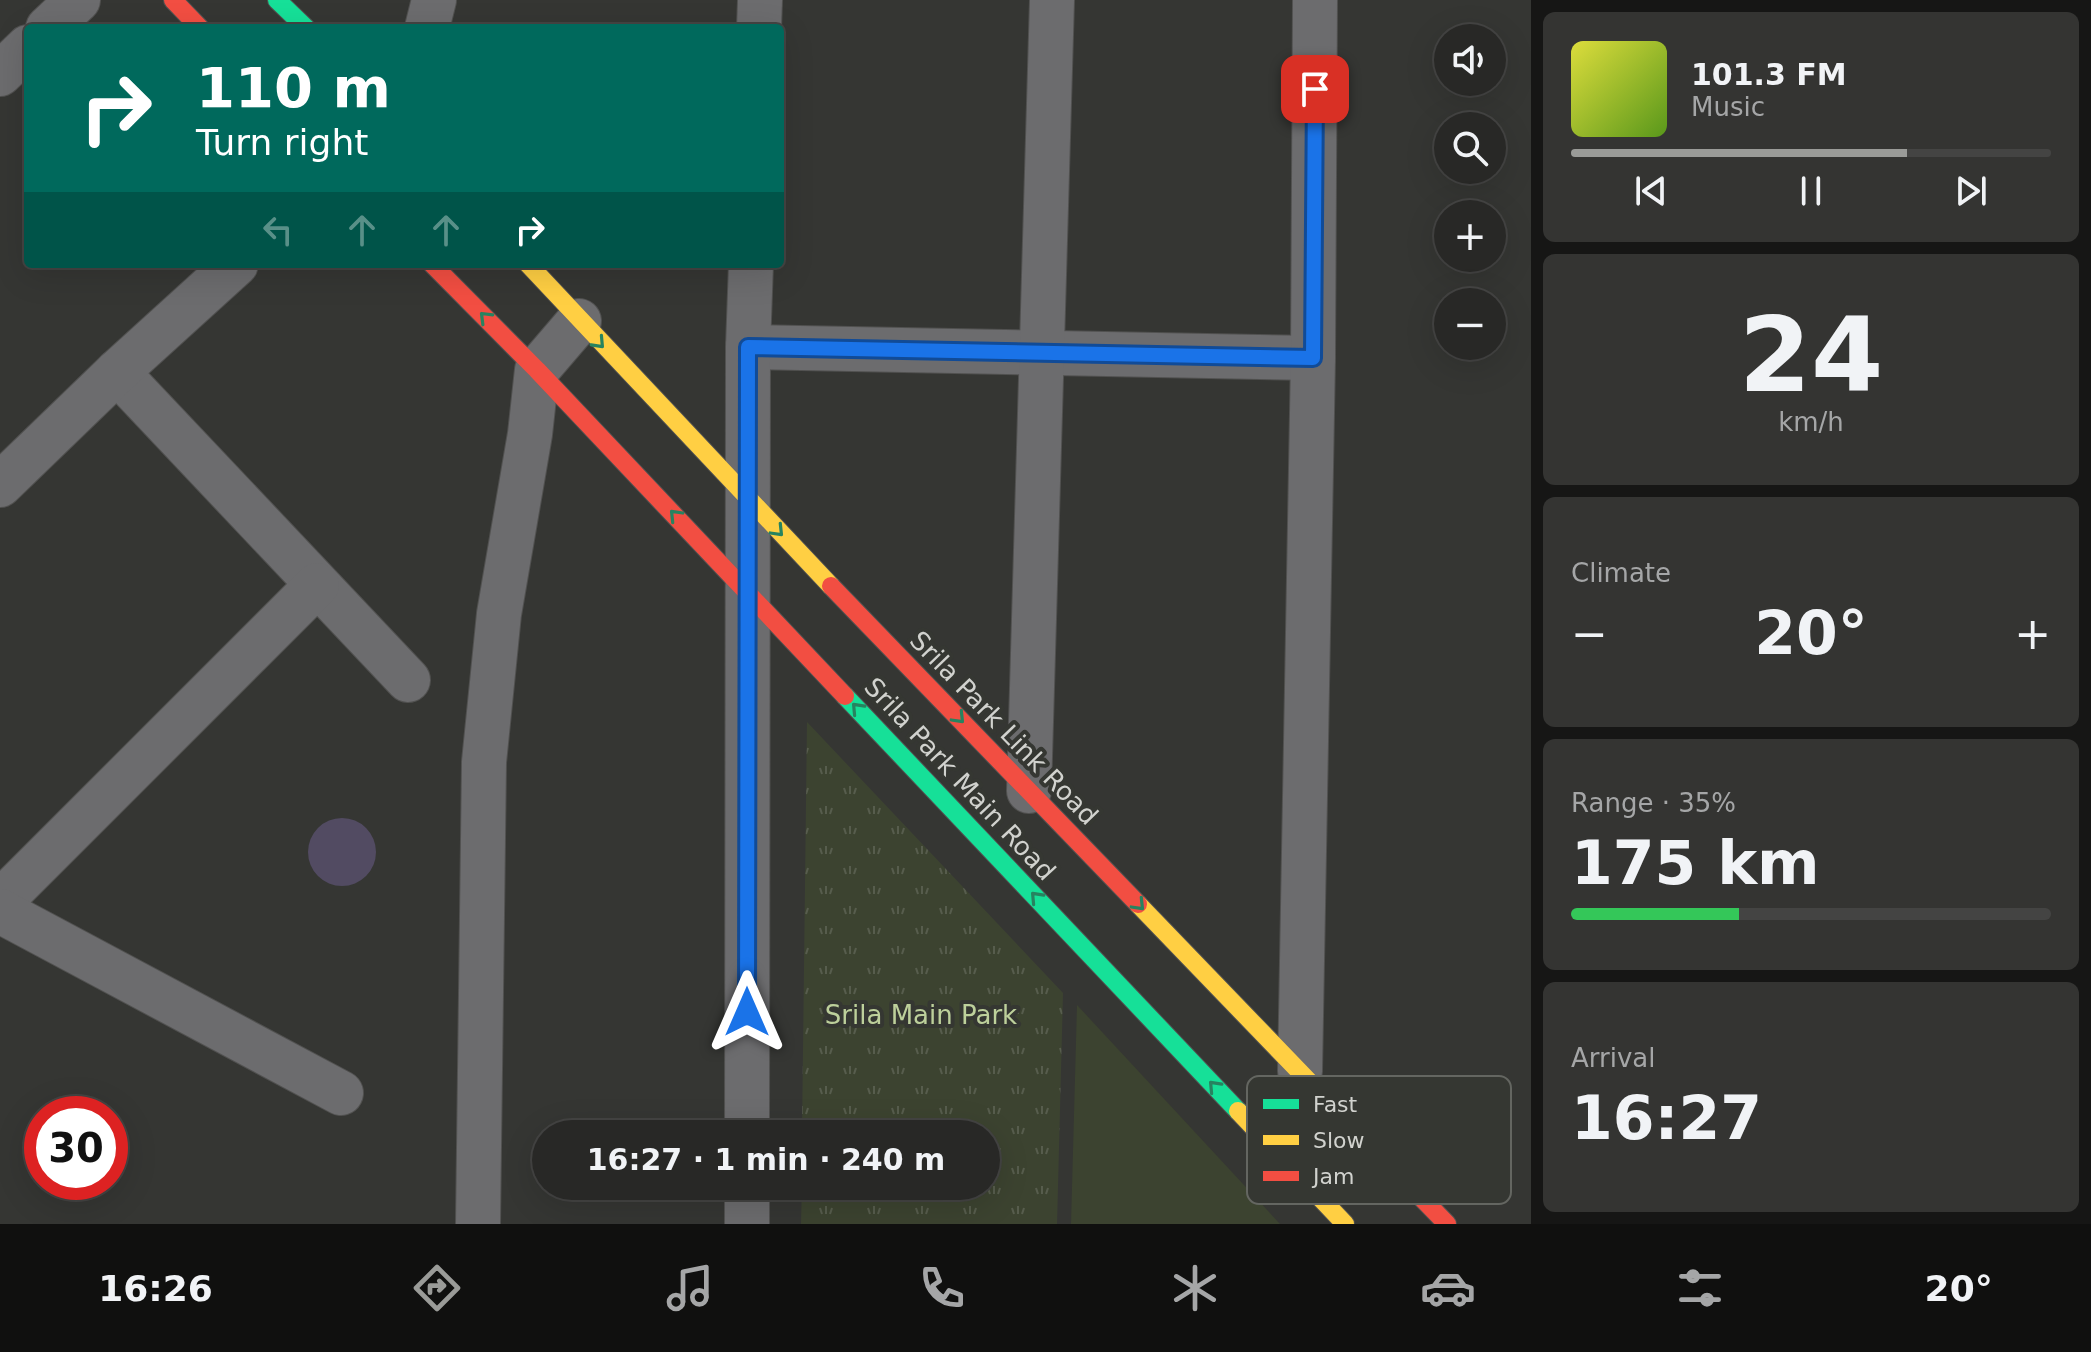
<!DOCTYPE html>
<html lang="en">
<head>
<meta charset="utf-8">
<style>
	:root { --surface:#282826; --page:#343432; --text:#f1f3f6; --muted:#a5a6a7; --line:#444443; --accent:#9a9b98 }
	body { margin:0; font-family:"DejaVu Sans",sans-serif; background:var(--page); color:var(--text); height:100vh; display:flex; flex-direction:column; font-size:30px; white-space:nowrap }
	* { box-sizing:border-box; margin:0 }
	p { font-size:26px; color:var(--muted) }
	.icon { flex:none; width:44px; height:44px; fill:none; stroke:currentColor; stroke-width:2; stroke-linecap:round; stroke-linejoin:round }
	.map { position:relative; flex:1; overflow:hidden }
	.details { display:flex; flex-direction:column; gap:12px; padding:12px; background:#161615; width:560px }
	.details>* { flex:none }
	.hud { position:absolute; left:24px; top:24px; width:760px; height:244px; border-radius:8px; box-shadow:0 8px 32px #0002,0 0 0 2px var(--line); background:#00695c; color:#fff; overflow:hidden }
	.tools { position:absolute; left:1434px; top:24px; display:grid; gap:16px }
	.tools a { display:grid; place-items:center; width:72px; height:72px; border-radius:50%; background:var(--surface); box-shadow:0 8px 32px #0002,0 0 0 2px var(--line); font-size:40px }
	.speed { position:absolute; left:24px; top:1096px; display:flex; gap:16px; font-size:40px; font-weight:700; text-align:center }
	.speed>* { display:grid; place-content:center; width:104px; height:104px; border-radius:50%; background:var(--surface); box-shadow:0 8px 32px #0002,0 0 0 2px var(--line); line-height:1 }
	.speed .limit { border:12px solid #d22; background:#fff; color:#111 }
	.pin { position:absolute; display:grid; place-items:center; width:68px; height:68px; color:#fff; margin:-34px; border-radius:16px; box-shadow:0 4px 12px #0006 }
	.me { position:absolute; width:88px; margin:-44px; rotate:0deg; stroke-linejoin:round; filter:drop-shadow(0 0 6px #0008) }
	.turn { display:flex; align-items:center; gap:28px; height:168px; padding:0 40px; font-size:36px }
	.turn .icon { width:104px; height:104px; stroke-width:2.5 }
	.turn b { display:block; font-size:56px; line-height:68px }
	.lanes { display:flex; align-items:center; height:76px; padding:0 40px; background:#0003; justify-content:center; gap:40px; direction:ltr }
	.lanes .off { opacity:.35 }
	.big { font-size:60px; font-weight:700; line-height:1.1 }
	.details .card { flex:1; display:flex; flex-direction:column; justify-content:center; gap:12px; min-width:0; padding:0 28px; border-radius:12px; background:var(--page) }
	.details .dial { align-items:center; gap:0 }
	.dial b { font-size:104px; line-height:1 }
	.song { display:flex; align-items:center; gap:24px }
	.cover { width:96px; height:96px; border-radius:12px; background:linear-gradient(135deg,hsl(60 70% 55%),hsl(90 70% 35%)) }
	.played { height:8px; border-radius:4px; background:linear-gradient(90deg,var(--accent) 70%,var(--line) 70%) }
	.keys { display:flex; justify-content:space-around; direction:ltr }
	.heat { display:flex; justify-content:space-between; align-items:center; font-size:44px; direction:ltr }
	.charge { height:12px; border-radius:6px; background:linear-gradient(90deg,#34c759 35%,var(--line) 0) }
	.trip { position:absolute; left:532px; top:1120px; width:468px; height:80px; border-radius:40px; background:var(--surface); box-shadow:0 8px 32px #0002,0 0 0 2px var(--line); font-weight:700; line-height:80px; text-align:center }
	.tabs { display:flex; height:128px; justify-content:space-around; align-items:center; background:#10100f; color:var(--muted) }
	.tabs .icon { width:56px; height:56px }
	.tabs .on { color:var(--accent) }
	.tabs b { font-size:36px; color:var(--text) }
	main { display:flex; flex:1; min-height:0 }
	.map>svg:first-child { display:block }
	.grass { fill:#3c4330 }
	.park { fill:url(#park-tufts) }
	.water { fill:#524b62 }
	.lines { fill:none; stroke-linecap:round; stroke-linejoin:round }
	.street-casing { stroke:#515150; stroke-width:46 }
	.fast-casing { stroke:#515150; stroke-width:20 }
	.slow-casing { stroke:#515150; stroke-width:20 }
	.jam-casing { stroke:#515150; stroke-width:20 }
	.street { stroke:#6c6c6e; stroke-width:44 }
	.fast { stroke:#16e098; stroke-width:18 }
	.slow { stroke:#ffcf43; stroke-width:18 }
	.jam { stroke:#f24e42; stroke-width:18 }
	.oneway { stroke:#278360 }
	.route-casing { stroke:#114b97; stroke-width:20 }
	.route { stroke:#1a73e8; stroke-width:14 }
	.labels { text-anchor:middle; stroke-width:8; stroke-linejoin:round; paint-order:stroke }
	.street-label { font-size:26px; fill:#d1d2ce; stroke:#353732 }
	.park-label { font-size:26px; fill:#bdd09b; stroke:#353732 }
	.key { fill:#353732; stroke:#646661; stroke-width:2 }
	.key-label { font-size:22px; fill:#d1d2ce }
</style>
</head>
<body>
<main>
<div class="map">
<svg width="1531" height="1224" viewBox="0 0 1531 1224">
	<defs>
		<pattern id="park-tufts" width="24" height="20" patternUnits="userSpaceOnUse" patternTransform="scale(2)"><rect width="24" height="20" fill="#3c4330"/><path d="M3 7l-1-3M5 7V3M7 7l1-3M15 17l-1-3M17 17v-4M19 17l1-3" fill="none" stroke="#575d4d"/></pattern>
	</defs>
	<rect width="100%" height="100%" fill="#353633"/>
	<polygon class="grass" points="1077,1005 1280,1224 1071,1224"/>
	<polygon class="park" points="807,722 1063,993 1057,1224 801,1224 802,1186 986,1186 986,1134 802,1134"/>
	<circle class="water" cx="342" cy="852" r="34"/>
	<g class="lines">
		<defs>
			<g id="street">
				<polyline points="48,28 78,0"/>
				<polyline points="427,28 434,0"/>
				<polyline points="759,28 760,0"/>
				<polyline points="0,74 28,47"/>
				<polyline points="748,347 1313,358"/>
				<polyline points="117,372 408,680"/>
				<polyline points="0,485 117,372 236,264"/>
				<polyline points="1029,791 1052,0"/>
				<polyline points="0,902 317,585"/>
				<polyline points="0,911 341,1093"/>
				<polyline points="1300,1071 1313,358 1315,0"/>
				<polyline points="747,1134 748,347 751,264"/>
				<polyline points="478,1224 484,762 499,614 530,434 537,370 579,321"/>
				<polyline points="747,1224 747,1186"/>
			</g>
			<g id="fast">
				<polyline points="277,0 306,28"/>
				<polyline points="845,696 1238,1111"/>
			</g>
			<g id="slow">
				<polyline points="528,264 831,586"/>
				<polyline points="1138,904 1349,1123"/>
				<polyline points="1238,1111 1345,1224"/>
			</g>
			<g id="jam">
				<polyline points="173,0 200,28"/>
				<polyline points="432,264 537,370 845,696"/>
				<polyline points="831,586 1138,904"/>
				<polyline points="1349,1123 1447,1224"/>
			</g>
		</defs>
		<use href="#street" class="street-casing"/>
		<use href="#fast" class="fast-casing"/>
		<use href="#slow" class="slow-casing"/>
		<use href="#jam" class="jam-casing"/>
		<use href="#street" class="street"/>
		<use href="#fast" class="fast"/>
		<use href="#slow" class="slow"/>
		<use href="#jam" class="jam"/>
	</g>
	<defs><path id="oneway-chevron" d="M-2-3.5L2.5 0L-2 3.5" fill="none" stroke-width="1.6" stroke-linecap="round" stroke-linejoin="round" transform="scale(2)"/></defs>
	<g class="oneway">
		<use href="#oneway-chevron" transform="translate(485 317) rotate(-135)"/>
		<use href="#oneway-chevron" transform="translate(599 343) rotate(47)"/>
		<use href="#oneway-chevron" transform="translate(675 515) rotate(-134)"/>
		<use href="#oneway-chevron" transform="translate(778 531) rotate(46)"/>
		<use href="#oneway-chevron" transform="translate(857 708) rotate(-133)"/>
		<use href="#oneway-chevron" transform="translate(959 718) rotate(46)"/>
		<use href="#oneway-chevron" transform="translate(1036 897) rotate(-133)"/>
		<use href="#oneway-chevron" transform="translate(1139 905) rotate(46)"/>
		<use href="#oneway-chevron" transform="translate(1214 1086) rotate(-133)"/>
	</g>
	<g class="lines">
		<defs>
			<polyline id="route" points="747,1012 748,347 1313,358 1315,89"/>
		</defs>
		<use href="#route" class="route-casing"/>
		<use href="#route" class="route"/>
	</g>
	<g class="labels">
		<g class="street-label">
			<text transform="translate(1004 728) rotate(46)" y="9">Srila Park Link Road</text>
			<text transform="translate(960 779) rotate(47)" y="9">Srila Park Main Road</text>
		</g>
		<g class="park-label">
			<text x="921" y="1024">Srila Main Park</text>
		</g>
	</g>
	<rect x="1247" y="1076" width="264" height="128" rx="12" class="key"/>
	<rect x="1263" y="1099" width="36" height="10" fill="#16e098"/>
	<rect x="1263" y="1135" width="36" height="10" fill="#ffcf43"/>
	<rect x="1263" y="1171" width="36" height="10" fill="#f24e42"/>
	<g class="key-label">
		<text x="1313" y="1112">Fast</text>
		<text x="1313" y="1148">Slow</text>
		<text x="1313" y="1184">Jam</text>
	</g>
</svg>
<div class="tools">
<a><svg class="icon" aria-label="sound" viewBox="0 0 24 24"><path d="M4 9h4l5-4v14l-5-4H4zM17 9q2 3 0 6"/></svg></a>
<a><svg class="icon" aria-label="search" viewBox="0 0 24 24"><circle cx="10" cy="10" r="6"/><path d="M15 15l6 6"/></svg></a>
<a>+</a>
<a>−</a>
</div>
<div class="speed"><div class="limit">30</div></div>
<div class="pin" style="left:1315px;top:89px;background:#d93025"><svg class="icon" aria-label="arrive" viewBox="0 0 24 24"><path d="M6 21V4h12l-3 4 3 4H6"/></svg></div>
<svg class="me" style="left:747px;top:1012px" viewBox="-20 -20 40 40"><path d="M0-17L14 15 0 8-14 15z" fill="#1a73e8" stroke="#fff" stroke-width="4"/></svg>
<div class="trip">16:27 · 1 min · 240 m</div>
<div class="hud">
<div class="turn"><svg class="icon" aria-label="right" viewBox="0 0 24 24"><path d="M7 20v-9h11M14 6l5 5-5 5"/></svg><div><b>110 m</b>Turn right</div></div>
<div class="lanes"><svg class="icon off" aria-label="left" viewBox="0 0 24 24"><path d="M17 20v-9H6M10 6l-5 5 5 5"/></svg><svg class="icon off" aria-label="ahead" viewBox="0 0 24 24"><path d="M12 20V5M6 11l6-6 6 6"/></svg><svg class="icon off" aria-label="ahead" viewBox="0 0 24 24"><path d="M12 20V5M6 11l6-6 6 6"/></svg><svg class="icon" aria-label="right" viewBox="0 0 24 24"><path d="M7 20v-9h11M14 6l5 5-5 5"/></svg></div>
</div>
</div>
<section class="details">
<div class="card">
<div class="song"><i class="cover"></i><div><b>101.3 FM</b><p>Music</p></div></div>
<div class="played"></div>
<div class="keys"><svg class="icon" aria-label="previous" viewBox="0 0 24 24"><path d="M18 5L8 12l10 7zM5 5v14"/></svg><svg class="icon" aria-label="pause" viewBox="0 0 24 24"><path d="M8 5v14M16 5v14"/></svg><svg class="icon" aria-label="next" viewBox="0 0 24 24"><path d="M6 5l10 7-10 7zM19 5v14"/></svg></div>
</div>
<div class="card dial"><b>24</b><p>km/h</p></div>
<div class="card"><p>Climate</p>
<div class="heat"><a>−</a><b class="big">20°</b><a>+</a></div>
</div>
<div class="card"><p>Range · 35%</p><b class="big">175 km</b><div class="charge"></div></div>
<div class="card"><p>Arrival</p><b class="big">16:27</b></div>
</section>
</main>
<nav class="tabs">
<b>16:26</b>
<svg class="icon on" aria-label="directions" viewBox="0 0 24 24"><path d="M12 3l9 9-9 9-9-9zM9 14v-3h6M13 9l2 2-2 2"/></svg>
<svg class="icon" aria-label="music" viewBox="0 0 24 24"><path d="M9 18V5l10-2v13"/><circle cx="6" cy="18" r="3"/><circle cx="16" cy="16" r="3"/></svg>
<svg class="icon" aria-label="phone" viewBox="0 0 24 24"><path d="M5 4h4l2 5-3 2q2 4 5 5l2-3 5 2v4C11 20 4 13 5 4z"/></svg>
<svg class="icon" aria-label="climate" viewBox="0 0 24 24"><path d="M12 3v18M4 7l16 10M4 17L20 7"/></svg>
<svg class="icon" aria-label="car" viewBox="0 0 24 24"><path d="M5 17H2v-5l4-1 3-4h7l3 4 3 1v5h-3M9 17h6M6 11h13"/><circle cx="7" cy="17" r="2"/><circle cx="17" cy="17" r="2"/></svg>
<svg class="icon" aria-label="filters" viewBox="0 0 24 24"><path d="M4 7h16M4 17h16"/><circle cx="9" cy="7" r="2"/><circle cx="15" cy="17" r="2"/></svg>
<b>20°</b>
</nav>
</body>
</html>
